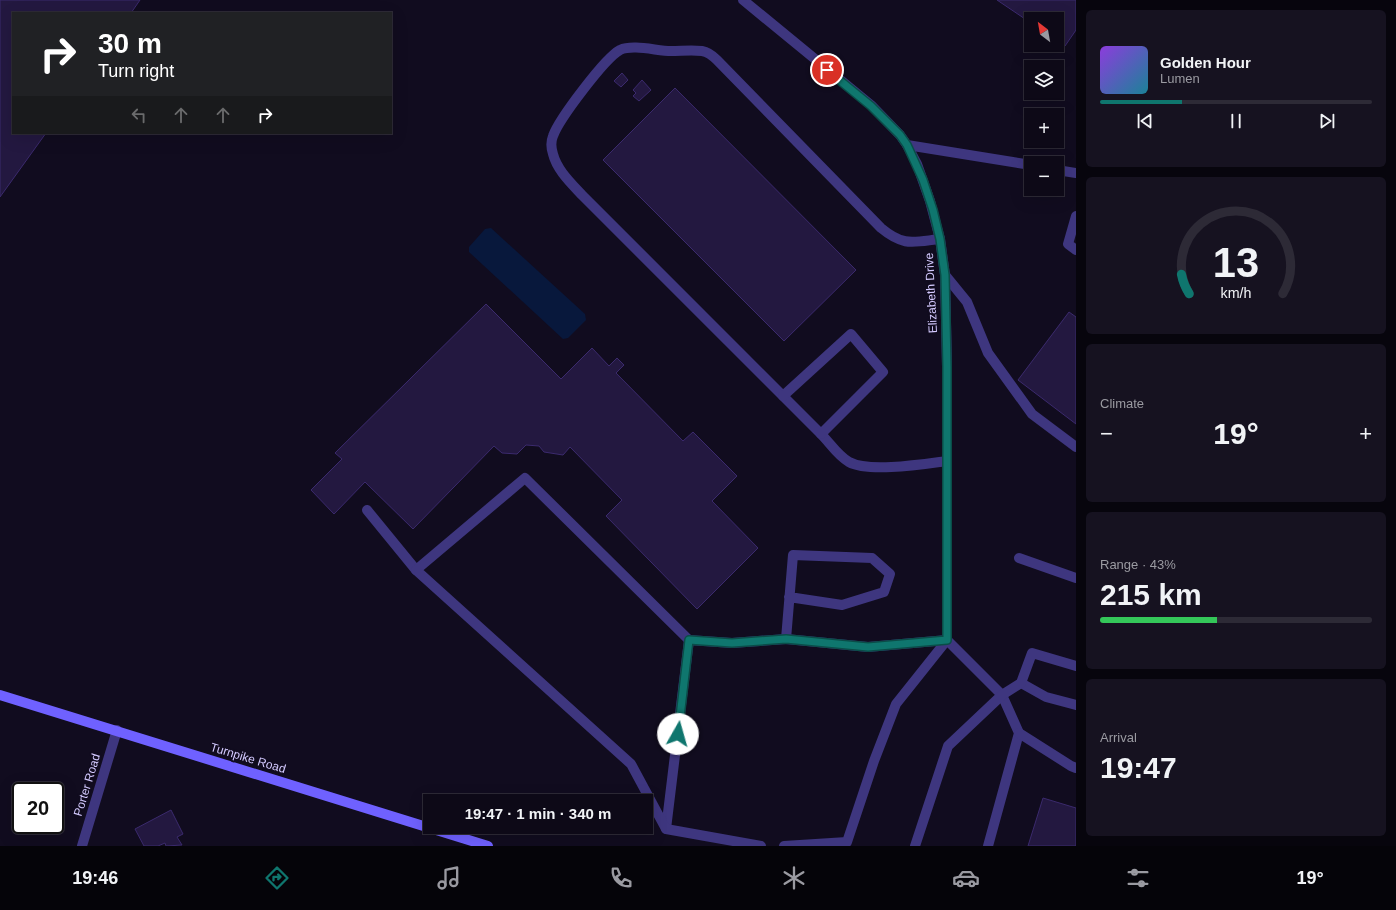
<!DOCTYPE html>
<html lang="en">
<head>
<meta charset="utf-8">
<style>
	:root { --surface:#0d0917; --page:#161220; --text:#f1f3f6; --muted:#9a9aa1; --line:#2d2a36; --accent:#0f766e }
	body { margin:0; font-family:Helvetica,sans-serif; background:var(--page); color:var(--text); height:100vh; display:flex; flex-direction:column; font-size:15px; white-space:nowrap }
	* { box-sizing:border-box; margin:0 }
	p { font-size:13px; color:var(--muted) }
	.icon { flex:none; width:22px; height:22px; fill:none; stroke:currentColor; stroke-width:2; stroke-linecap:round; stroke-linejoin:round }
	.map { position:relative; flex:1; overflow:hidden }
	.side { display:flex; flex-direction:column; gap:10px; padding:10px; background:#07050d; width:320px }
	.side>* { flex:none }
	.banner { position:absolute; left:12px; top:12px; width:380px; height:122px; border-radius:0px; box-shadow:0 4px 16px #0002,0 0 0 1px var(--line); background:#202124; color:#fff; overflow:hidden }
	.needle { width:26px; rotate:329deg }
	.tools { position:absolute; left:1024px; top:12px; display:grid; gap:8px }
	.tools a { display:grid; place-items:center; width:40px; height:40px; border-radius:0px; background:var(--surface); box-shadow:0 4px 16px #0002,0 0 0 1px var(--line); font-size:20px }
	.speed { position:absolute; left:12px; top:782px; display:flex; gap:8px; font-size:20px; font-weight:700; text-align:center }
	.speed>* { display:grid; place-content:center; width:52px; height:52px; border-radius:50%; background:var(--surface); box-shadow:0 4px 16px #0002,0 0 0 1px var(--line); line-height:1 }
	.speed .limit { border:2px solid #111; border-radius:6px; background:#fff; color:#111 }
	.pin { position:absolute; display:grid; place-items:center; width:34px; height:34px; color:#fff; margin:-17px; border:2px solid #fff; border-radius:50%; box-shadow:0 1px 4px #0007 }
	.me { position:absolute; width:44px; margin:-22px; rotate:7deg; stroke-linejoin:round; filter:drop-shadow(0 0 3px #0008) }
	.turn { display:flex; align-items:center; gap:14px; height:84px; padding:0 20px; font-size:18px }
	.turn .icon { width:52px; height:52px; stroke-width:2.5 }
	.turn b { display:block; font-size:28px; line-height:34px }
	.lanes { display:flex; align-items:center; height:38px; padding:0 20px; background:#0003; justify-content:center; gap:20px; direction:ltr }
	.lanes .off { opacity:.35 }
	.big { font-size:30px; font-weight:700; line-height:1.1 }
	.side .card { flex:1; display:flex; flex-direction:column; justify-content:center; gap:6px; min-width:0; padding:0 14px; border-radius:6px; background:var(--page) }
	.side .dial { align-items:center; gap:0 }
	.dial svg { height:104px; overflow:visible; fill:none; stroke:var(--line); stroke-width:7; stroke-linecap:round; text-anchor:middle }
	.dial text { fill:var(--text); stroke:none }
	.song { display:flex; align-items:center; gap:12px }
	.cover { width:48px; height:48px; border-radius:6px; background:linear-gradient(135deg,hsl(270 70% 55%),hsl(190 70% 35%)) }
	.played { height:4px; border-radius:2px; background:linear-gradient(90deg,var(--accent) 30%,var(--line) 30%) }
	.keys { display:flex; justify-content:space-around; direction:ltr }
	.heat { display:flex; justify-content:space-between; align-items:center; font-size:22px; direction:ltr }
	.charge { height:6px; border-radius:3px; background:linear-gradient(90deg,#34c759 43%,var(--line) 0) }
	.trip { position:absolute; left:423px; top:794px; width:230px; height:40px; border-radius:0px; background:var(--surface); box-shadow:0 4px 16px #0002,0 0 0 1px var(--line); font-weight:700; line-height:40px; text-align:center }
	.tab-bar { display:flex; height:64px; justify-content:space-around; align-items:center; background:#050409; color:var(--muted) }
	.tab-bar .icon { width:28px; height:28px }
	.tab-bar .active { color:var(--accent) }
	.tab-bar b { font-size:18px; color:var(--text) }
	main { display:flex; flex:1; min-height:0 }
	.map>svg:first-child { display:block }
	.water { fill:#08183c }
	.building { fill:#231840; stroke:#3b2a6d }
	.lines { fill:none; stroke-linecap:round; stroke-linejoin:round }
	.service { stroke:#3e367f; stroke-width:10 }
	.minor { stroke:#3e367f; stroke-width:10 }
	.secondary { stroke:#6f61ff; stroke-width:10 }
	.route-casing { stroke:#0a4d48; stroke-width:10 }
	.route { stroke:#0f766e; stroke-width:7 }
	.labels { text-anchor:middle; stroke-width:4; stroke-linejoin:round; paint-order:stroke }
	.street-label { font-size:12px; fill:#d4caff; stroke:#110c1f }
</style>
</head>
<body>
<main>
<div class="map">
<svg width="1076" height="846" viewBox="0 0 1076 846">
	<rect width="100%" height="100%" fill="#110c1f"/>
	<polygon class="water" points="491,228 585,314 586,320 568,338 563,339 469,252 469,247 485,229"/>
	<g class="building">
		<polygon points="0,0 140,0 131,13 13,13 13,133 46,133 0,197"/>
		<polygon points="997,0 1076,0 1076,30 1065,46 1057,40 1057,19 1031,19 1031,23"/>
		<polygon points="622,73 628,80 621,87 614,81"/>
		<polygon points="642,80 651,90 639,101 633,96 636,93 633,90"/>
		<polygon points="675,88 856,270 784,341 603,160"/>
		<polygon points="486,304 561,379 592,348 609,366 617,358 624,365 616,373 683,441 693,432 737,476 712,501 758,548 697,609 606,516 622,500 570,447 563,455 544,452 539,446 526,445 517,454 502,453 494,446 413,529 365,482 334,514 311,490 342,459 335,453"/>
		<polygon points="1069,312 1076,317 1076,424 1018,380"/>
		<polygon points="1043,798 1076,808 1076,846 1028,846"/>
		<polygon points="171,810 183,834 177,837 182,845 166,846 165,843 158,846 144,846 135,829"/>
	</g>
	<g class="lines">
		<g class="service">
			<polyline points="907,145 1031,165"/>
			<polyline points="1057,170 1076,173"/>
			<polyline points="1076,216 1068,244 1076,250"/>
			<path d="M 940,239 C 913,242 904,247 881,228 L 717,60 C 713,56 708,52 702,51 C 692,50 681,51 671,51 C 657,51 633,44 620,50 C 605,58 559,119 553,136 C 551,141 551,148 553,154 C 557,170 571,183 582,195 L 821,434 C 830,443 838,456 849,462 C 869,473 924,464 947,461"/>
			<polyline points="945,275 967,302 988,353 1032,414 1076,447"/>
			<polyline points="783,396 851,334 883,372 821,434"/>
			<polyline points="367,510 416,570"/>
			<polyline points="1019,558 1076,578"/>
			<polyline points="789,597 842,605 884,592 890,574 872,558 793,555 786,639 868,647 947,640 1002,695 1019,733 988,846"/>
			<polyline points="1021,683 1046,697 1076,705"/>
			<polyline points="1019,733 1071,766 1076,768"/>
			<polyline points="666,829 689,640"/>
			<polyline points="761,846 666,829 631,764 416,570 525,478 689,640 732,643 786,639"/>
			<polyline points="784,846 847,842 874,761 896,704 947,640"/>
			<polyline points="915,846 948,746 1002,695 1021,683 1032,653 1076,666"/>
		</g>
		<g class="minor">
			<polyline points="743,0 871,105 900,135 907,145 917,164 930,201 940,239 945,275 947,367 947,640"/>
			<polyline points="82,846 117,730"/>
		</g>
		<polyline class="secondary" points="0,695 488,846"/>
	</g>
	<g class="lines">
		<defs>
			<polyline id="route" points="678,734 689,640 732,643 786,639 868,647 947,640 947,367 945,275 940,239 933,210 923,180 907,145 900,135 871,106 827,70"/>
		</defs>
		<use href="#route" class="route-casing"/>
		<use href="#route" class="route"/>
	</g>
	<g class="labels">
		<g class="street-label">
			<text transform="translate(931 293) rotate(-93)" y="4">Elizabeth Drive</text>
			<text transform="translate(248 758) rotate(17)" y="4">Turnpike Road</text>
			<text transform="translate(87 785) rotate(-73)" y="4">Porter Road</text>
		</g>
	</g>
</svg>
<div class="tools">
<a><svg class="needle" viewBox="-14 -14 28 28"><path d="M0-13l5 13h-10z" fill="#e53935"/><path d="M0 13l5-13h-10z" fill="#9a9aa1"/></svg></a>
<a><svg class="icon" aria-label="layers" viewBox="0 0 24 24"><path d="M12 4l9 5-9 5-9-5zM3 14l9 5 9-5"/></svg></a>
<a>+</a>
<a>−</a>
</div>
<div class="speed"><div class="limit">20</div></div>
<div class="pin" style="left:827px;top:70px;background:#d93025"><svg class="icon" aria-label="arrive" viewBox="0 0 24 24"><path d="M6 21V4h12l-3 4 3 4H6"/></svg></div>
<svg class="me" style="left:678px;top:734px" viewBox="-20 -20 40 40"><circle r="19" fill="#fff"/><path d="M0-13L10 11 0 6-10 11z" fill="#0f766e"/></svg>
<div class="trip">19:47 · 1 min · 340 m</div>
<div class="banner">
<div class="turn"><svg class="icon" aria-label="right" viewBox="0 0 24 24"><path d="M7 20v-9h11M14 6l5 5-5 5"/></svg><div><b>30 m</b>Turn right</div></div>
<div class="lanes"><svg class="icon off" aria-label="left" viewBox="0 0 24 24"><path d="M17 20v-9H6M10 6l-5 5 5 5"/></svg><svg class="icon off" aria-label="ahead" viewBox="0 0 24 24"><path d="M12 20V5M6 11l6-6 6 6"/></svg><svg class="icon off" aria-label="ahead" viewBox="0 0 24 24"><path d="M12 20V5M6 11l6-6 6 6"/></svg><svg class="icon" aria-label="right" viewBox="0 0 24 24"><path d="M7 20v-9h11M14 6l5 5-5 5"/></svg></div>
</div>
</div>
<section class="side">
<div class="card">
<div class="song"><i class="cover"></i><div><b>Golden Hour</b><p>Lumen</p></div></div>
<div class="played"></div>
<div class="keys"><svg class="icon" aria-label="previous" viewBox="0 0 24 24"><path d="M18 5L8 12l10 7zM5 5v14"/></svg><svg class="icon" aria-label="pause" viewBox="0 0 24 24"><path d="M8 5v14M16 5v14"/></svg><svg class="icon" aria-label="next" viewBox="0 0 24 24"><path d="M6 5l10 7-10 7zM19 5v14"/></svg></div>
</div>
<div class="card dial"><svg viewBox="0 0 100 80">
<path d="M14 69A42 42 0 1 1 86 69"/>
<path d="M14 69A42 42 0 0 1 8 54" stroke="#0f766e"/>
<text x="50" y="56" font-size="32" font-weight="700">13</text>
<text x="50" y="72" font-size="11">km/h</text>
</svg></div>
<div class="card"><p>Climate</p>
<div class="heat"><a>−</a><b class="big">19°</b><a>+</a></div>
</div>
<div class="card"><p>Range · 43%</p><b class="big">215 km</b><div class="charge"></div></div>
<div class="card"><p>Arrival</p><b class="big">19:47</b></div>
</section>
</main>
<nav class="tab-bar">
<b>19:46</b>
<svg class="icon active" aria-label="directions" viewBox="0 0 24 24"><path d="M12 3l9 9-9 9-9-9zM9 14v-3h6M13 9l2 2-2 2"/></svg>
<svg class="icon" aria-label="music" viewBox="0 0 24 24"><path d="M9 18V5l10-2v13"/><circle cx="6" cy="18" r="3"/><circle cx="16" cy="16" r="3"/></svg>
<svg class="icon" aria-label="phone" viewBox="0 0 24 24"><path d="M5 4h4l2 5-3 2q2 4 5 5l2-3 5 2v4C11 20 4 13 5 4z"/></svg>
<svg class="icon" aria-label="climate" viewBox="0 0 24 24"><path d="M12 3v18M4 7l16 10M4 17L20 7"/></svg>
<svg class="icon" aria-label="car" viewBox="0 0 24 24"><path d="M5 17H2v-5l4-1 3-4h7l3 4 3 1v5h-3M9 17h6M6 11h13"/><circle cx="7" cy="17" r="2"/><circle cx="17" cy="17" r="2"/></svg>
<svg class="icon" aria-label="filters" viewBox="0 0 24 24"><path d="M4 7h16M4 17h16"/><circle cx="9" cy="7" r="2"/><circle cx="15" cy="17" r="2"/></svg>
<b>19°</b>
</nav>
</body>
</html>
